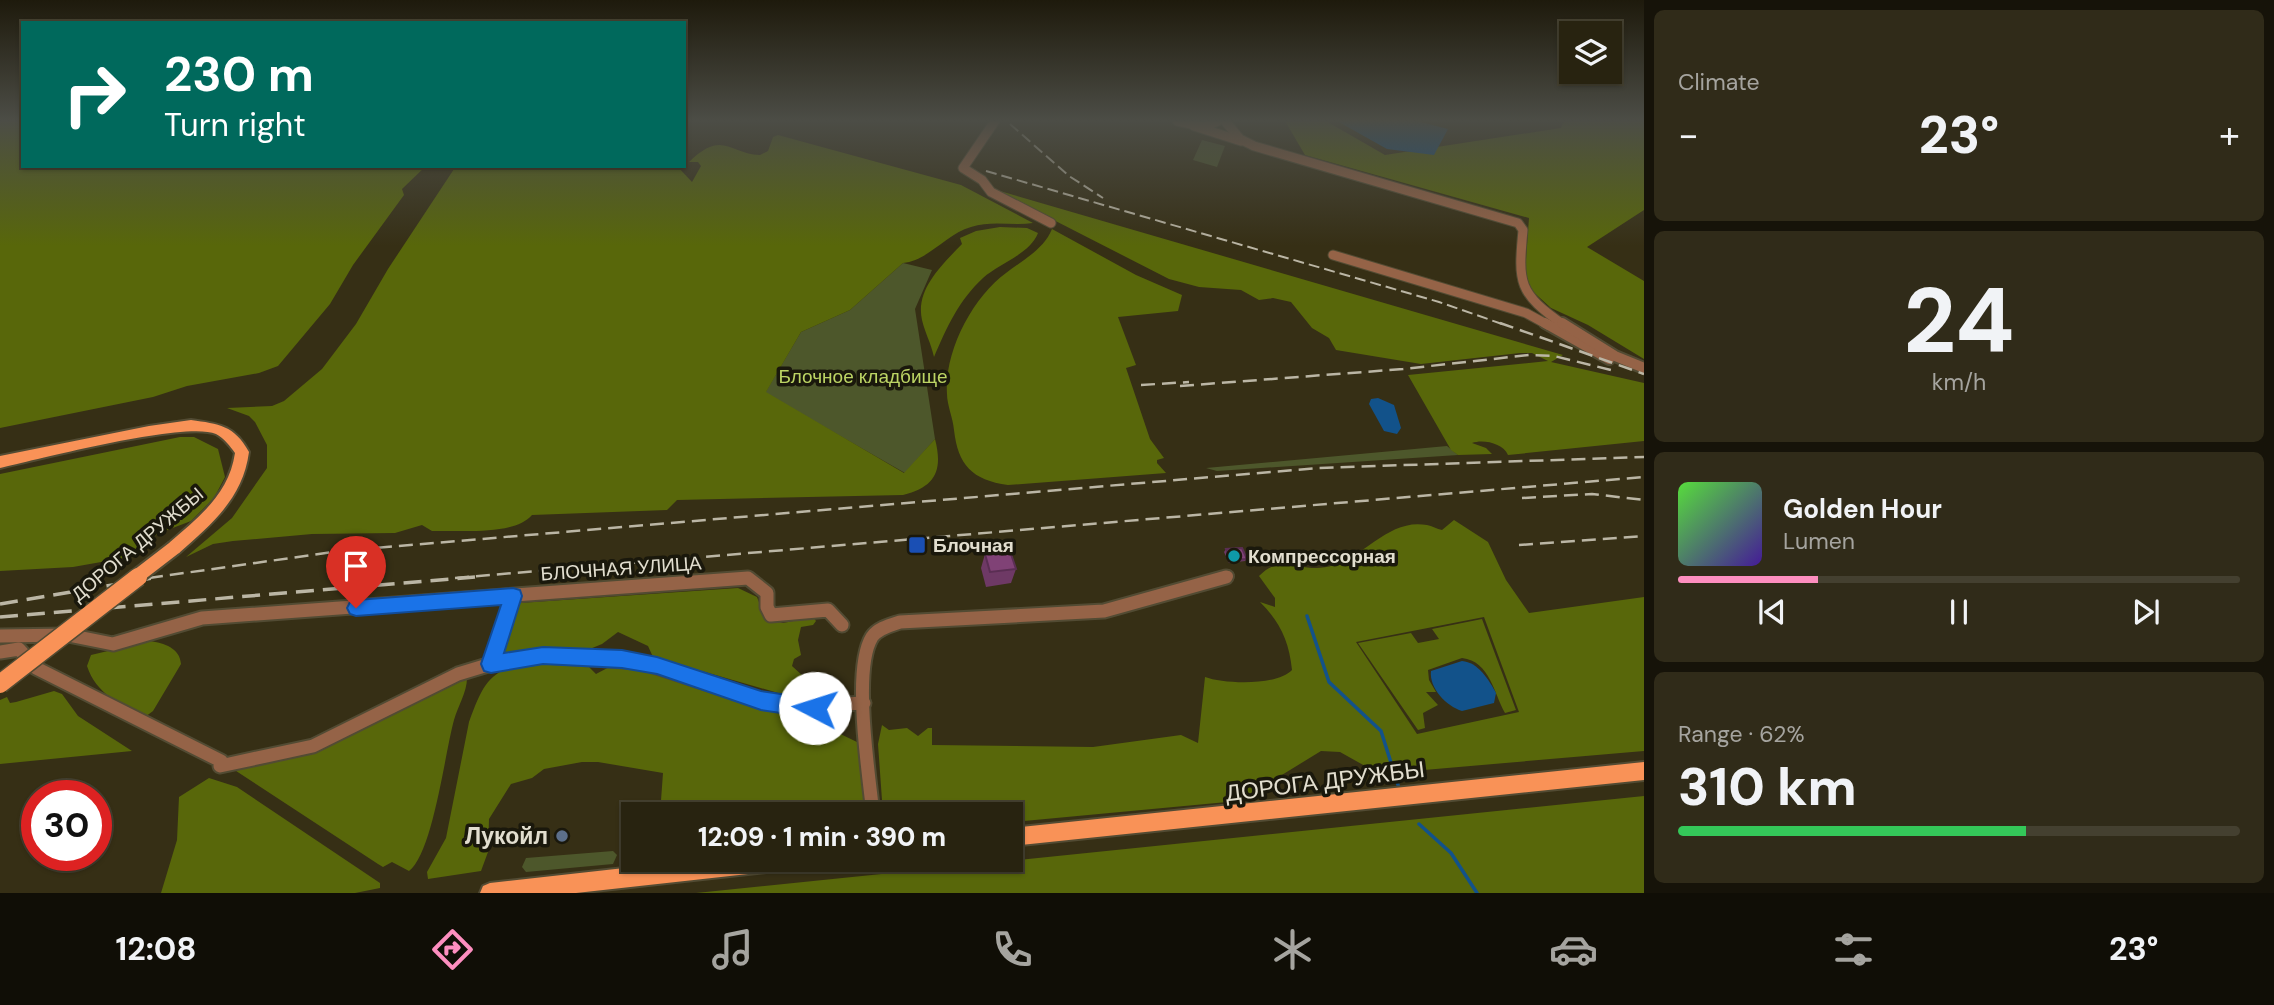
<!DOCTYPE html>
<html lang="en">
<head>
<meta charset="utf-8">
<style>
	:root { --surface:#282310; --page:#302b19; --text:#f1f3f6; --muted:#a5a49f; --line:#444030; --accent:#fd8ebf }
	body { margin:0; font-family:"DM Sans",sans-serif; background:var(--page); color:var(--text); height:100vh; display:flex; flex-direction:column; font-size:26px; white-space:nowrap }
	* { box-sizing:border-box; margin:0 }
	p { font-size:23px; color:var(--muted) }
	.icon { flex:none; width:38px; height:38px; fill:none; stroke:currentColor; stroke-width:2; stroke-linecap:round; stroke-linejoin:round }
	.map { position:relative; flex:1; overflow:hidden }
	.details { display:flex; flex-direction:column; gap:10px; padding:10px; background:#161309; width:630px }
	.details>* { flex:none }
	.hud { position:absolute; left:21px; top:21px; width:665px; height:147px; border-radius:0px; box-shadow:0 2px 5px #0004,0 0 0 2px var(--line); background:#00695c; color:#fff; overflow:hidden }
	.buttons { position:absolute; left:1559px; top:21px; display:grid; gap:14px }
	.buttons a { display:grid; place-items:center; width:63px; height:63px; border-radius:0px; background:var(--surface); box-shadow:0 2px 5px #0004,0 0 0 2px var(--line); font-size:35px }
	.speed { position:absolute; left:21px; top:780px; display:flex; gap:14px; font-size:35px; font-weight:700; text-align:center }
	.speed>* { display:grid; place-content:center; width:91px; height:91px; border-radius:50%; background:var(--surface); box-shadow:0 2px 5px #0004,0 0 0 2px var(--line); line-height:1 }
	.speed .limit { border:10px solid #d22; background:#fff; color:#111 }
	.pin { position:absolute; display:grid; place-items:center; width:60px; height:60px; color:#fff; margin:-72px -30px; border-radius:50% 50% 50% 0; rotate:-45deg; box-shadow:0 0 7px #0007 }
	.pin .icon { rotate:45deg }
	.me { position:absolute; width:77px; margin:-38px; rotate:275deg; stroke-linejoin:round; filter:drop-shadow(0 0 5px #0008) }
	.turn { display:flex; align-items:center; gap:24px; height:147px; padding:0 28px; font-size:32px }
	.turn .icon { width:91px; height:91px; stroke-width:2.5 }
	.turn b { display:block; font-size:49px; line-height:60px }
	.big { font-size:52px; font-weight:800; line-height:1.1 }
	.details .widget { flex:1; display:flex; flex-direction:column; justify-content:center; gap:10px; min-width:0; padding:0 24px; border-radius:10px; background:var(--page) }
	.details .dial { align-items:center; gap:0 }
	.dial b { font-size:91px; line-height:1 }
	.song { display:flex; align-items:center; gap:21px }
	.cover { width:84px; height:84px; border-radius:10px; background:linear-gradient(135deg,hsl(110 70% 55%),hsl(260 70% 35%)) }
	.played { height:7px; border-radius:4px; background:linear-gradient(90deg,var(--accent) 25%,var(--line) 25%) }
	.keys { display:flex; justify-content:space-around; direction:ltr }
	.heat { display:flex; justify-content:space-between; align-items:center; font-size:38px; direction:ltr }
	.charge { height:10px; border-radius:5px; background:linear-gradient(90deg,#34c759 62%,var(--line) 0) }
	.trip { position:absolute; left:621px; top:802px; width:402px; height:70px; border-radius:0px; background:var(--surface); box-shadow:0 2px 5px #0004,0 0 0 2px var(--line); font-weight:800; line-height:70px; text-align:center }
	.tabs { display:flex; height:112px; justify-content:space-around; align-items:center; background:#100e06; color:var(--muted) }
	.tabs .icon { width:49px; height:49px }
	.tabs .selected { color:var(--accent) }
	.tabs b { font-size:32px; color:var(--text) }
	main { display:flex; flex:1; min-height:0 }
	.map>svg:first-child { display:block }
	.green { fill:#4d572b }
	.forest { fill:#58670a; fill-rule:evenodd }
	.water { fill:#12528a }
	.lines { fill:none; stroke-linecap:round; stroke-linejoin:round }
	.stream { stroke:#12528a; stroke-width:3.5 }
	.minor-far2-casing { stroke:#524b33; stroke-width:11 }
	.minor-far1-casing { stroke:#524b33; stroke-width:14 }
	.minor-casing { stroke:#524b33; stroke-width:17 }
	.major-casing { stroke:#524b33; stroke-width:4 }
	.minor-far2 { stroke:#956347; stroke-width:9 }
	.minor-far1 { stroke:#956347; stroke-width:10 }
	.minor { stroke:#956347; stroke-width:13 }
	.major { fill:#f99257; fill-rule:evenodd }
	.rail-far2 { stroke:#bbb6a5; stroke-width:2; stroke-dasharray:11 5; stroke-linecap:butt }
	.rail-far1 { stroke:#bbb6a5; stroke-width:2.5; stroke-dasharray:14 7; stroke-linecap:butt }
	.rail { stroke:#bbb6a5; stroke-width:3.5; stroke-dasharray:18 9; stroke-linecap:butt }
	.major-bridge-far1-casing { stroke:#524b33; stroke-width:18; stroke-linecap:butt }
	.major-bridge-casing { stroke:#524b33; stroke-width:21; stroke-linecap:butt }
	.major-bridge-far1 { stroke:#f99257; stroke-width:14 }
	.major-bridge { stroke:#f99257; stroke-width:18 }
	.wall { fill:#6e3965 }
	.building { fill:#804276; stroke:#5a2e53; stroke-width:2 }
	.route { fill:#1a73e8; stroke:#114b97; stroke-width:2 }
	.transit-dot { fill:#1a4fb4; stroke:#1a180c; stroke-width:2.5 }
	.culture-dot { fill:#0f9aa8; stroke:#1a180c; stroke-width:2.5 }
	.service-dot { fill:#5c6f8a; stroke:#1a180c; stroke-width:2.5 }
	.labels { text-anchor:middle; stroke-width:7; stroke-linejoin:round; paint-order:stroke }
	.park-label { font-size:19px; fill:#bcd464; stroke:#1a180c }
	.street-label { font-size:19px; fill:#e2decf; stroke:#1a180c }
	.poi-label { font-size:19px; font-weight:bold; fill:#e2decf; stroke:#1a180c; text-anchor:start }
	.near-street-label { font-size:23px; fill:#e2decf; stroke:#1a180c }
	.near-poi-label { font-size:23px; font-weight:bold; fill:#e2decf; stroke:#1a180c; text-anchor:end }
</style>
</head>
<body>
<main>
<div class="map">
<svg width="1644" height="893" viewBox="0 0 1644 893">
	<rect width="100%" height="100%" fill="#362f15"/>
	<g class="green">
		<polygon points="1202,140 1225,146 1217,167 1193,160"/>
		<polygon points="903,263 932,270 915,309 935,439 905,473 765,393 801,332 850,310"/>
		<polygon points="1447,446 1458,455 1217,471 1206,468"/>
		<polygon points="613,851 617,855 613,864 526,872 522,867 526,858"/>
	</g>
	<g class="forest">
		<polygon points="0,121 23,121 23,166 426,166 402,189 404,195 353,265 330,304 278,366 259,373 187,386 153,397 0,428"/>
		<polygon points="1285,121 1326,121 1385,155 1561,128 1564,121 1644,121 1644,210 1587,247 1644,281 1644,359 1588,325 1551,308 1530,289 1525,272 1529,218 1305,155"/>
		<path d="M 778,135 L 961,185 L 1033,223 C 1012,226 992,220 971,227 C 946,234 928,261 903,263 L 850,310 L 801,332 L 766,392 L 904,473 L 935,439 C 943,470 936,487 903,495 L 677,500 L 667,510 L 532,515 C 514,536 460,530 432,531 L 422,525 L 395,533 L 312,534 L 233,541 L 213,544 L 186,557 L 232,518 L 267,468 L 267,445 L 255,422 L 249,416 L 227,408 L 272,406 L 284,401 L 322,369 L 356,324 L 388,269 L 456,166 L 677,166 L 692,182 L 701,166 L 698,162 L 689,162 C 723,129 729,154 760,155 L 768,151 L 773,137 Z"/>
		<path d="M 993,189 L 1563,355 L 1551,362 L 1644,383 L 1644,441 L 1508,455 C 1503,443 1483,439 1472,443 L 1486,448 L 1492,454 L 1458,455 L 1451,450 L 1408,375 L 1548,361 L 1532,353 L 1520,353 L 1421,364 L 1336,350 L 1329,338 L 1312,328 L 1291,302 L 1273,298 L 1259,300 L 1241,290 L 1199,287 L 1169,279 Z"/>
		<path d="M 1000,227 L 1027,228 L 1038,233 C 1030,254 1000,263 983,278 C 959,300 947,327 934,357 C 931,343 925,333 922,320 C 915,289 943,264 962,244 L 960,238 L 976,231 Z"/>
		<path d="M 1052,229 L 1136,275 L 1182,295 L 1178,311 L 1118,317 L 1136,365 L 1126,368 L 1150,439 L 1164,458 L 1157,460 L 1157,463 L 1166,473 L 1008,485 C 972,480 958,465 954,430 C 953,418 947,405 947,394 C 944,351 973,297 1006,273 C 1023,260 1044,249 1052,229 Z"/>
		<polygon points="180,437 194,437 218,449 225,477 214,498 191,521 157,534 135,556 73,567 0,571 0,474"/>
		<path d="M 1454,520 L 1488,542 L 1506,580 L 1529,613 L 1644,597 L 1644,751 L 1401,772 L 1374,771 L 1340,752 L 1321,751 L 1246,797 L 1227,802 L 1012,822 L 1012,814 L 883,814 L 878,744 L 882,725 L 889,730 L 907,728 L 918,736 L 928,728 L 932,728 L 932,745 L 1093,747 L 1181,735 L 1198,743 L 1205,677 C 1224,684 1277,686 1292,670 C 1289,641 1280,622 1260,602 L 1275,607 L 1275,598 L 1259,576 C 1283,551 1302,576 1334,565 C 1366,555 1390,518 1427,525 C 1432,526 1437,529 1442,530 ZM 1484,617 L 1519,712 L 1417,734 L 1356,642 Z"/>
		<polygon points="738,588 757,597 765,618 783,623 813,617 816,621 813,625 801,627 798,640 801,655 794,659 792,666 804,677 813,699 799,699 653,657 648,646 618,632 602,644 585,651 553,648 506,655 498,651 515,606 519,603"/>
		<path d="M 1482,619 L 1516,710 L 1505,713 C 1494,694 1490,661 1462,658 L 1428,670 L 1429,680 L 1436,692 L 1426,692 L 1438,705 L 1423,713 L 1425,728 L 1418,730 L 1358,643 L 1411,633 L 1418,643 L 1439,639 L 1432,629 Z"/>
		<path d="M 150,641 C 164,643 180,648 181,664 L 153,711 L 145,717 C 120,704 96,694 87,666 L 91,655 Z"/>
		<path d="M 537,661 L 587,665 L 596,674 L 615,664 L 629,665 L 768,710 L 791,715 L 837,717 L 826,727 L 859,743 L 869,814 L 660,814 L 663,773 L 598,762 L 582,762 L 544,769 L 532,778 L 511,784 L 489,819 L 488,852 L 481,871 L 428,879 L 427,872 L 446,838 L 469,722 C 485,678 491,669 537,661 Z"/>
		<path d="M 467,678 C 467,692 458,706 454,720 C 445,752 433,853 409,871 L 392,862 L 383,867 L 378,864 L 233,769 L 289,756 L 451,679 Z"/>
		<polygon points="54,691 62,694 78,716 132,751 0,764 0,700 7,697 10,703 16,702"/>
		<polygon points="209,778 237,787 380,883 380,888 355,893 161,893 177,840 179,797"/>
		<polygon points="1644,796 1644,893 696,893"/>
	</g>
	<g class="water">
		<polygon points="1337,121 1417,121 1448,129 1434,155 1387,149"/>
		<polygon points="1378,398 1394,405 1401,428 1397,434 1384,431 1369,404 1371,399"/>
		<path d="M 1462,661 C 1478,662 1489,680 1496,693 L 1494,703 L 1462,711 C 1446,706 1429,688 1431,671 Z"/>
	</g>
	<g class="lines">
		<g class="stream">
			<polyline points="1307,616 1329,682 1381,731 1399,788"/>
			<polyline points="1419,824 1451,853 1477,893"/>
		</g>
		<defs>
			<g id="minor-far2">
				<polyline points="995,121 963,168 982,180 991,192 1051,223"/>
				<polyline points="1177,121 1205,127 1218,121"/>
				<path d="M 1225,121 L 1240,139 L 1254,146 L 1518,223 L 1523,230 C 1518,283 1518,293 1564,325"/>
				<polyline points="1194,126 1241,141"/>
				<polyline points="1333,255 1526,313 1548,325"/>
			</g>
			<g id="minor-far1">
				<polyline points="1545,323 1609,359"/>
				<polyline points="1562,323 1615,356 1644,368"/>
				<polyline points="744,578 749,578"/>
				<polyline points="1220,578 1228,576"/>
			</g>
			<g id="minor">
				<polyline points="0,636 68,635 113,644 202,618 748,578 767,593 767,607 771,615 828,610 842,625"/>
				<polyline points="0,652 19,649 36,668 221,761 220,766 313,746 458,674 491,664 543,656 641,662 761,701 791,707 864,703"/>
				<polyline points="491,664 513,596"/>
				<path d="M 873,814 C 869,775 852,669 872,637 C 878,628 891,625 900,622 L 1104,611 L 1226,577"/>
			</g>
			<g id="major">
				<path d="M 191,420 C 219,424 234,425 249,452 C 243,498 212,524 179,553 L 174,555 L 169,553 L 166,548 L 169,543 C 199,517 229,494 235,453 C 230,446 224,438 216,434 C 185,421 40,459 0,468 L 0,456 L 149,426 Z"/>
				<polygon points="1644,762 1644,780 1012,846 1012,828"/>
				<polygon points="705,859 802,859 800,866 793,869 576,893 480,893 483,886 490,883"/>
			</g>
		</defs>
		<use href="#minor-far2" class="minor-far2-casing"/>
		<use href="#minor-far1" class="minor-far1-casing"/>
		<use href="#minor" class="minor-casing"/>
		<use href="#major" class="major-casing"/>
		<use href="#minor-far2" class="minor-far2"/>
		<use href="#minor-far1" class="minor-far1"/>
		<use href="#minor" class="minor"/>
		<use href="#major" class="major"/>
		<g class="rail-far2">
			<polyline points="1010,124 1069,176 1103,198"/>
			<polyline points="986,171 1439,302 1505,325"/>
		</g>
		<g class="rail-far1">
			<polyline points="1500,323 1644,374"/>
			<polyline points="1141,385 1189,382"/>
			<polyline points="1180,386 1403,369 1529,355 1554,356 1611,370"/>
			<polyline points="1522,498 1592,494 1644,500"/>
			<polyline points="1519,545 1644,536"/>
			<polyline points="149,578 340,551 1318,468 1644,457"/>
			<polyline points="455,578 1644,477"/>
		</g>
		<g class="rail">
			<polyline points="0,604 159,577"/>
			<polyline points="0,617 475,577"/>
		</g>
		<defs>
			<polyline id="major-bridge-far1" points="135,578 174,548"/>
			<polyline id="major-bridge" points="0,684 138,577"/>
		</defs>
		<use href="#major-bridge-far1" class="major-bridge-far1-casing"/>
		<use href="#major-bridge" class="major-bridge-casing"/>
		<use href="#major-bridge-far1" class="major-bridge-far1"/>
		<use href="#major-bridge" class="major-bridge"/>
	</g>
	<g class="wall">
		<polygon points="1226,549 1247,559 1245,561 1229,563 1224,552"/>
		<polygon points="985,554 1016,569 1011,583 986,587 981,568"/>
	</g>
	<g class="building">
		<polygon points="1242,548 1247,559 1231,560 1226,549"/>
		<polygon points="1010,551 1016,569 990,572 985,554"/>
	</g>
	<linearGradient id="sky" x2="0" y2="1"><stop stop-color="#1e1a0c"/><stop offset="0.49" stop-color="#4c4d46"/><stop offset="1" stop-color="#4c4d46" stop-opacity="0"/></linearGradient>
	<rect width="1644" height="246" fill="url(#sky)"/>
	<polygon class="route" points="513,588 520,590 522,596 504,653 543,647 622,650 657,657 761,691 815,699 822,702 825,708 822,715 815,718 761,710 657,674 622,668 543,664 491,673 484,671 481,664 501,605 356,616 350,614 347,608 350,602 356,600"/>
	<rect class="transit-dot" x="908" y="536" width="18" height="18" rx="3.5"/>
	<circle class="culture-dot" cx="1234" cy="556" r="7"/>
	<circle class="service-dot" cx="562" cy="836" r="7"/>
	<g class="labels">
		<g class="park-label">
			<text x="863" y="383">Блочное кладбище</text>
		</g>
		<g class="street-label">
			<text transform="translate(137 544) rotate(-40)" y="7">ДОРОГА ДРУЖБЫ</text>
			<text transform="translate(621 568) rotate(-4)" y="7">БЛОЧНАЯ УЛИЦА</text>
		</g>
		<g class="poi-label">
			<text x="933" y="552">Блочная</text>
			<text x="1248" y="563">Компрессорная</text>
		</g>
		<g class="near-street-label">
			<text transform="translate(1325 781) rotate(-7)" y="8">ДОРОГА ДРУЖБЫ</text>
		</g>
		<g class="near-poi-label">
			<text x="548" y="844">Лукойл</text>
		</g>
	</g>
</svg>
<div class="buttons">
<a><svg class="icon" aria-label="layers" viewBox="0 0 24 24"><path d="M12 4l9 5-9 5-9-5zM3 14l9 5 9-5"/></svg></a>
</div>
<div class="speed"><div class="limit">30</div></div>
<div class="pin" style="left:356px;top:608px;background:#d93025"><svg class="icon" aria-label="arrive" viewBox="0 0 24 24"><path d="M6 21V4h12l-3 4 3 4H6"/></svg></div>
<svg class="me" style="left:815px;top:708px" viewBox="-20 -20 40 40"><circle r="19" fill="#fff"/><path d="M0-13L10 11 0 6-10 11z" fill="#1a73e8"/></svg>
<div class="trip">12:09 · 1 min · 390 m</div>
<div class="hud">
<div class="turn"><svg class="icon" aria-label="right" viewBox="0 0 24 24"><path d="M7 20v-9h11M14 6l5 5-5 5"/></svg><div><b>230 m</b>Turn right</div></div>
</div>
</div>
<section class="details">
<div class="widget"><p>Climate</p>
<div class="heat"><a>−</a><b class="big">23°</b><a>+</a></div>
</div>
<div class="widget dial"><b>24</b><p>km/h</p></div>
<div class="widget">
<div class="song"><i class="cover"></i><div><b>Golden Hour</b><p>Lumen</p></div></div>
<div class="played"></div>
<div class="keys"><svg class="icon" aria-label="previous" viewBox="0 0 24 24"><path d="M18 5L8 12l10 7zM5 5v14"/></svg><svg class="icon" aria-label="pause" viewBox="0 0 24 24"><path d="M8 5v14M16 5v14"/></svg><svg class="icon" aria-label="next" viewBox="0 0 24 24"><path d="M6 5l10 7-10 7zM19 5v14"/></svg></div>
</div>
<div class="widget"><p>Range · 62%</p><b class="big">310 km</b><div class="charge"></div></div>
</section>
</main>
<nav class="tabs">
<b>12:08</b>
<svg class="icon selected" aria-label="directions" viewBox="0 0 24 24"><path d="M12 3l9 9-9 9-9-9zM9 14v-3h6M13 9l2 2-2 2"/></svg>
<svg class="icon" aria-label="music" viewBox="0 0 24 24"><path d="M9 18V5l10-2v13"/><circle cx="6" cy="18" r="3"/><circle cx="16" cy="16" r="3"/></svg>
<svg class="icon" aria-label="phone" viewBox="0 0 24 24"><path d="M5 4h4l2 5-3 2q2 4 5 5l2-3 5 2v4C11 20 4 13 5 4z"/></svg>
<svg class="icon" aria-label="climate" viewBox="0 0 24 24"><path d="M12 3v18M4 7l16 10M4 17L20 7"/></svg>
<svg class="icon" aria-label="car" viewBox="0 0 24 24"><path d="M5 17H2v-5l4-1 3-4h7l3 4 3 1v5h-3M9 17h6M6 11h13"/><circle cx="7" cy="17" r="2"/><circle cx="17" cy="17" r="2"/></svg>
<svg class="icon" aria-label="filters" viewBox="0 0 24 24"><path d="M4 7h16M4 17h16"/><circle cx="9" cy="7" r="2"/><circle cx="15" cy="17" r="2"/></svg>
<b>23°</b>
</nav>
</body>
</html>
